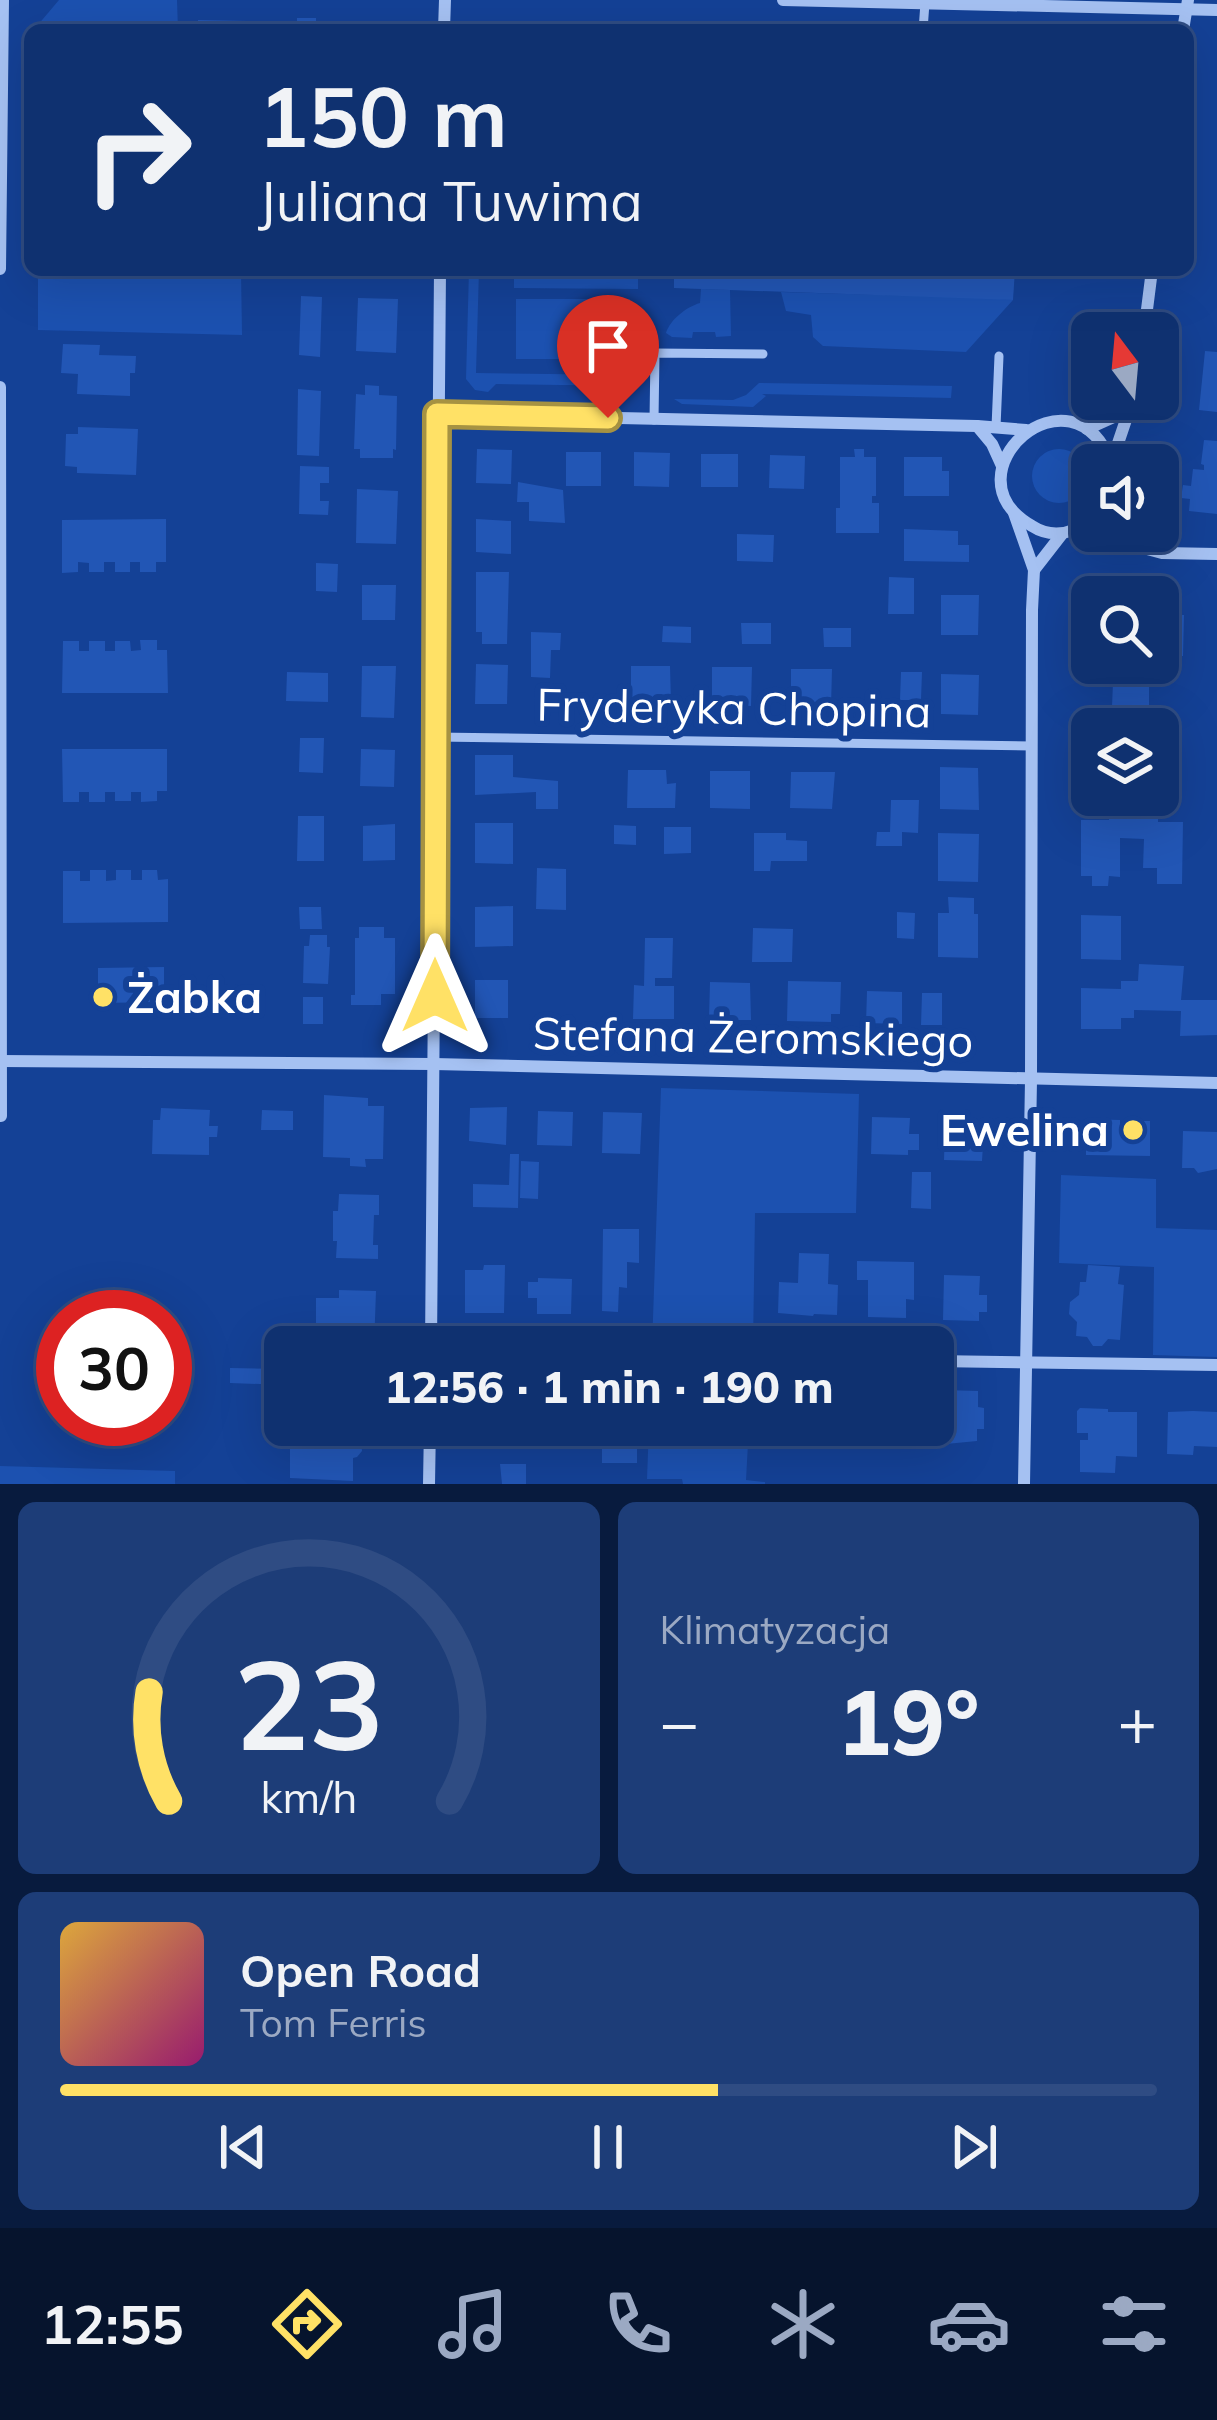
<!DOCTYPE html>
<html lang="pl">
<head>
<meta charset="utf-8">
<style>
	:root { --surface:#0f3170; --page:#1d3d78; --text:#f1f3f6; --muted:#9ba9c3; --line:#2f4c83; --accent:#ffe166 }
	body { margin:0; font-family:Mulish,sans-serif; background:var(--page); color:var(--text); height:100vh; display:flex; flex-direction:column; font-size:45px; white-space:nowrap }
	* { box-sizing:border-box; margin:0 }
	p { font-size:39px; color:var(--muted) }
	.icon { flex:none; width:66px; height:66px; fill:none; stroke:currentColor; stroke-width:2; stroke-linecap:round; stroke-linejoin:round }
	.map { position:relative; height:1484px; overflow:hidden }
	.drawer { display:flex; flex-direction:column; gap:18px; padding:18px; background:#081b3e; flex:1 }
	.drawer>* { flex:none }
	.banner { position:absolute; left:24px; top:24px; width:1170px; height:252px; border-radius:18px; box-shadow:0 12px 48px #0002,0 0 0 3px var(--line); background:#0f3170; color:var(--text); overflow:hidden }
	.needle { width:78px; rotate:344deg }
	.buttons { position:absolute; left:1071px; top:312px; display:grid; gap:24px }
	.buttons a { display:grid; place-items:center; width:108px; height:108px; border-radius:18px; background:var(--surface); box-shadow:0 12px 48px #0002,0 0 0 3px var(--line); font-size:60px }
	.speed { position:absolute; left:36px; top:1290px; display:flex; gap:24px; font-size:60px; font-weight:700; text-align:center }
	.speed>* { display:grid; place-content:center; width:156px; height:156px; border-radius:50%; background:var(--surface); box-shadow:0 12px 48px #0002,0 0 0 3px var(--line); line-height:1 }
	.speed .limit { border:18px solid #d22; background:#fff; color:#111 }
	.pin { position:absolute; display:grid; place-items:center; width:102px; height:102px; color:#fff; margin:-123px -51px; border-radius:50% 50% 50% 0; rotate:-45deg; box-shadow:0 0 12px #0007 }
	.pin .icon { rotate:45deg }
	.me { position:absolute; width:132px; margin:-66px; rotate:0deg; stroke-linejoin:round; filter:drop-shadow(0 0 9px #0008) }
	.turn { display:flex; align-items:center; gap:42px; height:252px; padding:0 36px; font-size:54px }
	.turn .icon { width:156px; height:156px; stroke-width:2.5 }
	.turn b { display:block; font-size:84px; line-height:102px }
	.big { font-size:90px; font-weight:800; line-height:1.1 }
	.drawer .card { flex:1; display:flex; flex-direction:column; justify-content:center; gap:18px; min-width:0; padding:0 42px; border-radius:18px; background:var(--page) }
	.drawer .dial { align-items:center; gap:0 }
	.dial svg { height:312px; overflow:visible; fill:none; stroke:var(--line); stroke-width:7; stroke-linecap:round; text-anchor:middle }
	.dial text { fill:var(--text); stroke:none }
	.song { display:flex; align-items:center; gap:36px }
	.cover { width:144px; height:144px; border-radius:18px; background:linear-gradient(135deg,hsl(40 70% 55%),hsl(320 70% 35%)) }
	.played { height:12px; border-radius:6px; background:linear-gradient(90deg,var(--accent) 60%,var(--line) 60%) }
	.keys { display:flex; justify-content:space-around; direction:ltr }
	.heat { display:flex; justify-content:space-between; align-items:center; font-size:66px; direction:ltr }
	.drawer .tiles { flex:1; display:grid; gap:18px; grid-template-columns:1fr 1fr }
	.card:last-child { grid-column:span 2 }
	.trip { position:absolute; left:264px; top:1326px; width:690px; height:120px; border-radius:18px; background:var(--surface); box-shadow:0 12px 48px #0002,0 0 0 3px var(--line); font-weight:800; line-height:120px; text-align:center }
	.menu { display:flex; height:192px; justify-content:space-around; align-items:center; background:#06142d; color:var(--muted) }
	.menu .icon { width:84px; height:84px }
	.menu .selected { color:var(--accent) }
	.menu b { font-size:54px; color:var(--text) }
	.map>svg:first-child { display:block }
	.green { fill:#1c51b0 }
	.building { fill:#2256b5 }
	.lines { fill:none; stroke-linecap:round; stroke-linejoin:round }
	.service { stroke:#a5c1f2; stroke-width:9 }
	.minor { stroke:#a5c1f2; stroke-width:12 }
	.route-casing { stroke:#a69242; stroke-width:30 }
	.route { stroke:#ffe166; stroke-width:21 }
	.poi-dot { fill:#ffe166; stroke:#144196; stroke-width:4.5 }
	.labels { text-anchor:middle; stroke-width:12; stroke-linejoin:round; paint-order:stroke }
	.street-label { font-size:45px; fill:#fff; stroke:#144196 }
	.poi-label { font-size:45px; font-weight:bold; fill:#fff; stroke:#144196; text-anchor:start }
</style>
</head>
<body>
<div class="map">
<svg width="1217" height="1484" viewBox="0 0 1217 1484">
	<rect width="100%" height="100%" fill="#144196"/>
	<g class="green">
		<polygon points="59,0 177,0 178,30 37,30 37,26"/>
		<polygon points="38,270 241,270 242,335 38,330"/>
		<polygon points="469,270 479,270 476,373 634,375 633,386 496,384 488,392 475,390 466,379"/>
		<polygon points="514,270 638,270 638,289 514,288"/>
		<path d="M 701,289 L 730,290 L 731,336 L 716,337 L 715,332 L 693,332 L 692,338 L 672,337 L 666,333 C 670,320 686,307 700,303 Z"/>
		<polygon points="781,292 988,298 1013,300 966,352 823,346 813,337 811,315 786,311"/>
		<rect x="516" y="299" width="114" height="60"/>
		<polygon points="759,383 952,386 951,398 762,394 766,396 753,407 682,404 674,399 733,400 746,395"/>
		<circle cx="1059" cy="476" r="27"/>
		<polygon points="661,1088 859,1094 856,1213 755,1213 753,1347 652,1347"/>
		<polygon points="1061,1175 1156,1179 1156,1228 1217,1230 1217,1357 1153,1355 1154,1267 1059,1263"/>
		<polygon points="649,1425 749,1425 746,1480 765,1482 765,1484 683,1484 682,1479 647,1479"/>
		<polygon points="0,1466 175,1471 175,1484 0,1484"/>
	</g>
	<g class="building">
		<polygon points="297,18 316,18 316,24 321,24 321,30 284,30 284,22 297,23"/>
		<polygon points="198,20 248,21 248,30 198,30"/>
		<polygon points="674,270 1015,270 1013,300 674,288"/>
		<polygon points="301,296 322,297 320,357 299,355"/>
		<polygon points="358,298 398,299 396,353 356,351"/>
		<polygon points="63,344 100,345 99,355 136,356 135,373 130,373 130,396 77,394 78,374 61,373"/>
		<polygon points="1205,351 1217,352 1217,412 1199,410"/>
		<polygon points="365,385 379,386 379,395 397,396 396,450 393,449 393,458 360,458 360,449 354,449 356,394 365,395"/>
		<polygon points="298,389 321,391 319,456 297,455"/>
		<polygon points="78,427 138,429 136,475 77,473 77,467 65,466 66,434 78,434"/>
		<polygon points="1204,440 1217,441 1217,514 1189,511 1190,499 1181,498 1183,485 1191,486 1193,469 1204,470 1204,465 1201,464"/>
		<polygon points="477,449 512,450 511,484 476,483"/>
		<polygon points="854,449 864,449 864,457 876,457 876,496 872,496 872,503 879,503 879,533 836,533 836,508 840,508 840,457 855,457"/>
		<rect x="566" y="452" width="35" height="34"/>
		<polygon points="634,452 670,453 669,487 634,486"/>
		<rect x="701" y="454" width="37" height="33"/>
		<polygon points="770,455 805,456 804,489 769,488"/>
		<polygon points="904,457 942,457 942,471 949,471 949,496 904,496"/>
		<polygon points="300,466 329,467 329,483 320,483 320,501 329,501 328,515 299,514"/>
		<polygon points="518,482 563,490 565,523 529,521 529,502 517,502"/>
		<polygon points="357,489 398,491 396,544 356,543"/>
		<polygon points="166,519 166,562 156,562 156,572 140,572 140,562 130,562 130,572 115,572 115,562 104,562 104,572 89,572 89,563 78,562 78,572 62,573 62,520"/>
		<polygon points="476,519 511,521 511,554 476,552"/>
		<polygon points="904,529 958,531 958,545 969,545 969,562 904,561"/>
		<polygon points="737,534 774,535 773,562 737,561"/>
		<polygon points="316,563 338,564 337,592 316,591"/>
		<polygon points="476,572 509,572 507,644 482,644 482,632 476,632"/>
		<polygon points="889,577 914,578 914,614 888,614"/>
		<polygon points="362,585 396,585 395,620 362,620"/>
		<polygon points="941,595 979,595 978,635 941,635"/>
		<rect x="1082" y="614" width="10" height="47"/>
		<polygon points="1158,614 1184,615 1183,656 1158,656"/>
		<polygon points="741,623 771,623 771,644 742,644"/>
		<polygon points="663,626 691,627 691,643 662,642"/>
		<polygon points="823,628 851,628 851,647 824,647"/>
		<polygon points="531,632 561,633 560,650 551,650 550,678 531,677"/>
		<polygon points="140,640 157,640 157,650 167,650 168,693 62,693 63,641 79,641 79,651 89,651 89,641 105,641 105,651 115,651 115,641 130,641 131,651 141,650"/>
		<polygon points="476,664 508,665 507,704 475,704"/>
		<polygon points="362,666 396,666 394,718 361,717"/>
		<polygon points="631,666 670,666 671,704 631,703"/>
		<polygon points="712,667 752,667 751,706 712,705"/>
		<polygon points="791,669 832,669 831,707 791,706"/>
		<polygon points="287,672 328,673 328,702 286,701"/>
		<polygon points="901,672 922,672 921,700 900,700"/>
		<polygon points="941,674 979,675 978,715 941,714"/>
		<polygon points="1113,683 1149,683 1149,712 1130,712 1130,706 1112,706"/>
		<polygon points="300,738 324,738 323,773 299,772"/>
		<polygon points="62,749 167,749 167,791 157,791 157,801 141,802 141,792 131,792 131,801 115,801 115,792 105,792 105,802 89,802 89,792 79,792 79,802 63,802"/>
		<polygon points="361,749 395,750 394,787 360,786"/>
		<polygon points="475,755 513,755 513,777 558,781 558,809 536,809 536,792 475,795"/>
		<polygon points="1083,760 1092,760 1092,795 1158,795 1158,822 1183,822 1182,884 1157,884 1157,868 1143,868 1144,839 1120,838 1120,877 1109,876 1108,886 1092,886 1092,876 1081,876 1081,820 1109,820 1109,807 1095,808 1095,800 1083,801"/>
		<polygon points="940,767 978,768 979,810 940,809"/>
		<polygon points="628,770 666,770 667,784 676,783 675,808 627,808"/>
		<polygon points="710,771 750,771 750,809 710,808"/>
		<polygon points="791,772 835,772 832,809 790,808"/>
		<polygon points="891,800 919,800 918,833 902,832 902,846 876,846 877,832 890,832"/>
		<polygon points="298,816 324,816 324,861 297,861"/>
		<polygon points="475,823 513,823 513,864 475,863"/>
		<polygon points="395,824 395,860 363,861 363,826"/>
		<polygon points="614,825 636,826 636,845 614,844"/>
		<polygon points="664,827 691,827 691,853 664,854"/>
		<polygon points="754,833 786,833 786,840 807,841 807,861 771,861 770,871 754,871"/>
		<polygon points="938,833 979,834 978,882 938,881"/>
		<polygon points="537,868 566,869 566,910 536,909"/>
		<polygon points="90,870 106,870 106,881 116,880 116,870 131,870 131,880 142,880 142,870 157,870 158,880 168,879 168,922 63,923 63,871 80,871 80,881 90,881"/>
		<polygon points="948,897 974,898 974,914 978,914 978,958 938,957 938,913 949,913"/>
		<polygon points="513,906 513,946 475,947 475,907"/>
		<polygon points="299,907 321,907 322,929 300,929"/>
		<polygon points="897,912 915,913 914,939 897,938"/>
		<polygon points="1081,915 1121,916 1121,960 1081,959"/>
		<polygon points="359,927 384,927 384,938 395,938 395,994 381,994 381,1005 351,1005 351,995 355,995 355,938 359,938"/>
		<polygon points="753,928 793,929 792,962 752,962"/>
		<polygon points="310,935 327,935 327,947 330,947 328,984 303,983 304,946 309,946"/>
		<polygon points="645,938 673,938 672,978 655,978 655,986 674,986 674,1019 633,1019 634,985 644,986"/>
		<polygon points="1139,964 1184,966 1181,1000 1217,1000 1217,1035 1180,1036 1181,1011 1134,1010 1134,1018 1121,1018 1121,1029 1081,1029 1081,988 1121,989 1121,981 1138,981"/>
		<polygon points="164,967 164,1002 98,1003 98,968"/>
		<rect x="475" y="980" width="33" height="38"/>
		<polygon points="788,981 841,982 840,1014 831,1014 831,1022 787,1021"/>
		<polygon points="710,982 750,983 751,1020 709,1020"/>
		<polygon points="867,991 902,992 902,1024 866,1023"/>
		<polygon points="922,993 942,993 942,1025 921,1025"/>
		<rect x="303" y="997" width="20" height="27"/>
		<polygon points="324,1095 368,1098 368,1106 384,1106 383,1159 365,1159 366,1167 350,1166 350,1158 323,1157"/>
		<polygon points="507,1107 506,1145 469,1141 470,1108"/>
		<polygon points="161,1108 210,1110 209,1126 218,1126 217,1137 209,1137 209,1155 152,1154 153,1120 160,1120"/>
		<polygon points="262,1110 293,1111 293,1130 261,1130"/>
		<polygon points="538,1111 573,1112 572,1146 537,1145"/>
		<polygon points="603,1112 642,1113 640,1154 602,1153"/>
		<polygon points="872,1117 910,1118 909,1134 919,1134 919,1150 908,1150 908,1155 871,1154"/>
		<polygon points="1086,1119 1120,1120 1120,1134 1128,1134 1128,1121 1150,1121 1150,1156 1086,1155"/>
		<polygon points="962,1120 978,1121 977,1129 984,1129 982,1161 944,1160 945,1125 962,1125"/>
		<polygon points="1183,1131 1217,1132 1217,1169 1198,1173 1194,1168 1182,1168"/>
		<polygon points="510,1154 519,1154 518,1208 473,1207 473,1184 509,1185"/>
		<polygon points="521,1161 539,1162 538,1199 520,1198"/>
		<polygon points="912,1172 931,1172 931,1209 911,1208"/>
		<polygon points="339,1194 379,1195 379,1215 374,1215 373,1245 378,1245 378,1259 336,1258 337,1241 333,1241 333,1211 338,1211"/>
		<polygon points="603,1229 639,1229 639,1263 627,1262 627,1288 619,1287 618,1312 602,1311"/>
		<polygon points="799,1253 829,1254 828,1284 838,1285 837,1315 814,1314 813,1316 778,1313 779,1282 798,1283"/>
		<polygon points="857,1261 914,1262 914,1300 906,1299 906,1318 868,1317 868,1280 857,1280"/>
		<polygon points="484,1265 505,1265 504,1313 465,1313 465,1270 483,1270"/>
		<polygon points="1088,1265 1120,1267 1118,1284 1124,1285 1120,1340 1108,1339 1102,1346 1093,1346 1087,1337 1076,1336 1077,1322 1069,1314 1070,1302 1079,1295 1080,1282 1086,1282"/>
		<polygon points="944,1275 980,1276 979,1295 987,1295 987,1312 979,1312 979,1321 943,1320"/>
		<polygon points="538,1278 572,1279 571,1314 537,1314 537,1298 528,1298 528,1282 538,1282"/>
		<polygon points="339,1290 376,1291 374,1347 337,1347 338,1339 316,1338 316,1298 339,1298"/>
		<polygon points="280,1345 285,1345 285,1385 230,1383 230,1368 280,1369"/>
		<polygon points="943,1390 978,1391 978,1407 984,1408 984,1429 977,1429 977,1441 946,1444 946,1431 942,1432"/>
		<polygon points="1080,1408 1108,1409 1108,1412 1137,1412 1137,1457 1116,1456 1115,1473 1080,1472 1080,1440 1088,1440 1088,1433 1077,1433 1077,1411"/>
		<polygon points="1193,1411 1217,1412 1217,1447 1194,1446 1193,1455 1167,1454 1168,1412"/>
		<polygon points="306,1425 353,1425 353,1433 361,1440 362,1451 357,1457 353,1458 353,1481 290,1478 290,1440 307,1440"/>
		<polygon points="779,1425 822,1425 822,1443 787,1446 787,1443 779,1443"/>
		<rect x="602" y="1437" width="35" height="26"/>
		<polygon points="500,1464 526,1464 526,1484 502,1484"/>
	</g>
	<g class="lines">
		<g class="service">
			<polyline points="842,30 842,26"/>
			<polyline points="923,30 925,3"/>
			<polyline points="654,420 655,353 763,354"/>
			<polyline points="996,427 999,356"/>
			<polyline points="436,737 1032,746"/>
		</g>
		<g class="minor">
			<polyline points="783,0 1217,10"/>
			<polyline points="444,30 445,0"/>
			<polyline points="1183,30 1188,0"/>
			<polyline points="0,269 3,0"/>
			<polyline points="1144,333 1152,270"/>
			<polyline points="0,387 1,1116"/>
			<polyline points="437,414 977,426 1026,430"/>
			<polyline points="977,426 992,444 1002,466"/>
			<polyline points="1087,429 1129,410"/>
			<polyline points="1112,461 1133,399"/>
			<polyline points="1014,513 1034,570 1032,610 1031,1080 1024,1484"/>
			<path d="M 1092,520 C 1074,533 1052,539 1032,526 C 941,474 1073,357 1112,465"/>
			<polyline points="1077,530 1162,553 1217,554"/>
			<polyline points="1034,570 1062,534"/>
			<polyline points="0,1061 434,1064 1217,1083"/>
			<polyline points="431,1347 440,270"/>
			<polyline points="933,1361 1217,1365"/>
			<polyline points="429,1484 430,1425"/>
		</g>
	</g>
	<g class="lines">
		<defs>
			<polyline id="route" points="435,996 437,414 608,418"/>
		</defs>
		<use href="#route" class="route-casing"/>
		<use href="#route" class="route"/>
	</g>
	<g class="poi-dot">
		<circle cx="103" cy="997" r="12"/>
		<circle cx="1133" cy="1130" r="12"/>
	</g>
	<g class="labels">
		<g class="street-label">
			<text transform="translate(734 708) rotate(1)" y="16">Fryderyka Chopina</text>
			<text transform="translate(753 1037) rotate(1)" y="16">Stefana Żeromskiego</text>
		</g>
		<g class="poi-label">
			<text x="127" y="1013">Żabka</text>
			<text x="1109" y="1146" text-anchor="end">Ewelina</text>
		</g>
	</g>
</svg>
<div class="buttons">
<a><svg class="needle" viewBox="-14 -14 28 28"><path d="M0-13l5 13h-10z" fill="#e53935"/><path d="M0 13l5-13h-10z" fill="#9ba9c3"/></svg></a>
<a><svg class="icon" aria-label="sound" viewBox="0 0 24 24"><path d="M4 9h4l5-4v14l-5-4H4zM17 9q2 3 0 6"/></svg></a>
<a><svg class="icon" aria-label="search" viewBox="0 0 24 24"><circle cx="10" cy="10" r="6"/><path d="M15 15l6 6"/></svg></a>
<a><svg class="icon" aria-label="layers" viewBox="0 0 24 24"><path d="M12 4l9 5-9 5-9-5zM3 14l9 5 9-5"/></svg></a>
</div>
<div class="speed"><div class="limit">30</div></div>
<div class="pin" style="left:608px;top:418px;background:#d93025"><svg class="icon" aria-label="arrive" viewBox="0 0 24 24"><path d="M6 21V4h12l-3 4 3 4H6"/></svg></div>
<svg class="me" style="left:435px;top:996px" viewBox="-20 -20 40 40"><path d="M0-17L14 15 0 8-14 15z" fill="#ffe166" stroke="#fff" stroke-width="4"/></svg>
<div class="trip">12:56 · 1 min · 190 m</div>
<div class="banner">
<div class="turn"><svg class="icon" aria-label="right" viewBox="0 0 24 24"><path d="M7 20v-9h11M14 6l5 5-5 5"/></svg><div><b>150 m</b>Juliana Tuwima</div></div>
</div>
</div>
<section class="drawer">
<div class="tiles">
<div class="card dial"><svg viewBox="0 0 100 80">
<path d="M14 69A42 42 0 1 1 86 69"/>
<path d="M14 69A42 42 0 0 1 9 41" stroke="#ffe166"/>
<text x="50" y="56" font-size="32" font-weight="700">23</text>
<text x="50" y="72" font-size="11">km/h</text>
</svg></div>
<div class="card"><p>Klimatyzacja</p>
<div class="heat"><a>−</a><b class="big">19°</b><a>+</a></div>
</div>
<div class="card">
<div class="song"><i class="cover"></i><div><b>Open Road</b><p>Tom Ferris</p></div></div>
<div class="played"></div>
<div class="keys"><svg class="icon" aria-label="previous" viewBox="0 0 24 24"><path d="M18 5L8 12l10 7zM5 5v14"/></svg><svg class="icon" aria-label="pause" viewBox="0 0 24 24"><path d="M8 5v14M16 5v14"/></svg><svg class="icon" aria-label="next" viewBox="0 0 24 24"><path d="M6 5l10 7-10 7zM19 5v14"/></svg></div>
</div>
</div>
</section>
<nav class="menu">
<b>12:55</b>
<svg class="icon selected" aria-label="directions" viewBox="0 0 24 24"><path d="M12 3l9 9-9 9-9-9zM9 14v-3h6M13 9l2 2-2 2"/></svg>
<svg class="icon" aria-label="music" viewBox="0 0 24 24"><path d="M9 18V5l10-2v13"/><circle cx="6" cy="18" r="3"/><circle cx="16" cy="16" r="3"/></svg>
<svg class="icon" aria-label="phone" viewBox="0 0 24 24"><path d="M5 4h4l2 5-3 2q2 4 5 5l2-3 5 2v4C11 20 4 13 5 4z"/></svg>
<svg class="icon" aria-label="climate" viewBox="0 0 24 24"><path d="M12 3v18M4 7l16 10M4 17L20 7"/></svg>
<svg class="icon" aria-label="car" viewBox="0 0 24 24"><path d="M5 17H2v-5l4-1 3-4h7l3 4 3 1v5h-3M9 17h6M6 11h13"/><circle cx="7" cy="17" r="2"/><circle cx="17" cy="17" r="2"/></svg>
<svg class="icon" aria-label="filters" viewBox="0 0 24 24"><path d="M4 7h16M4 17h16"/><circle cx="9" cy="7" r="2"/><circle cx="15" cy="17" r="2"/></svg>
</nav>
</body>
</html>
